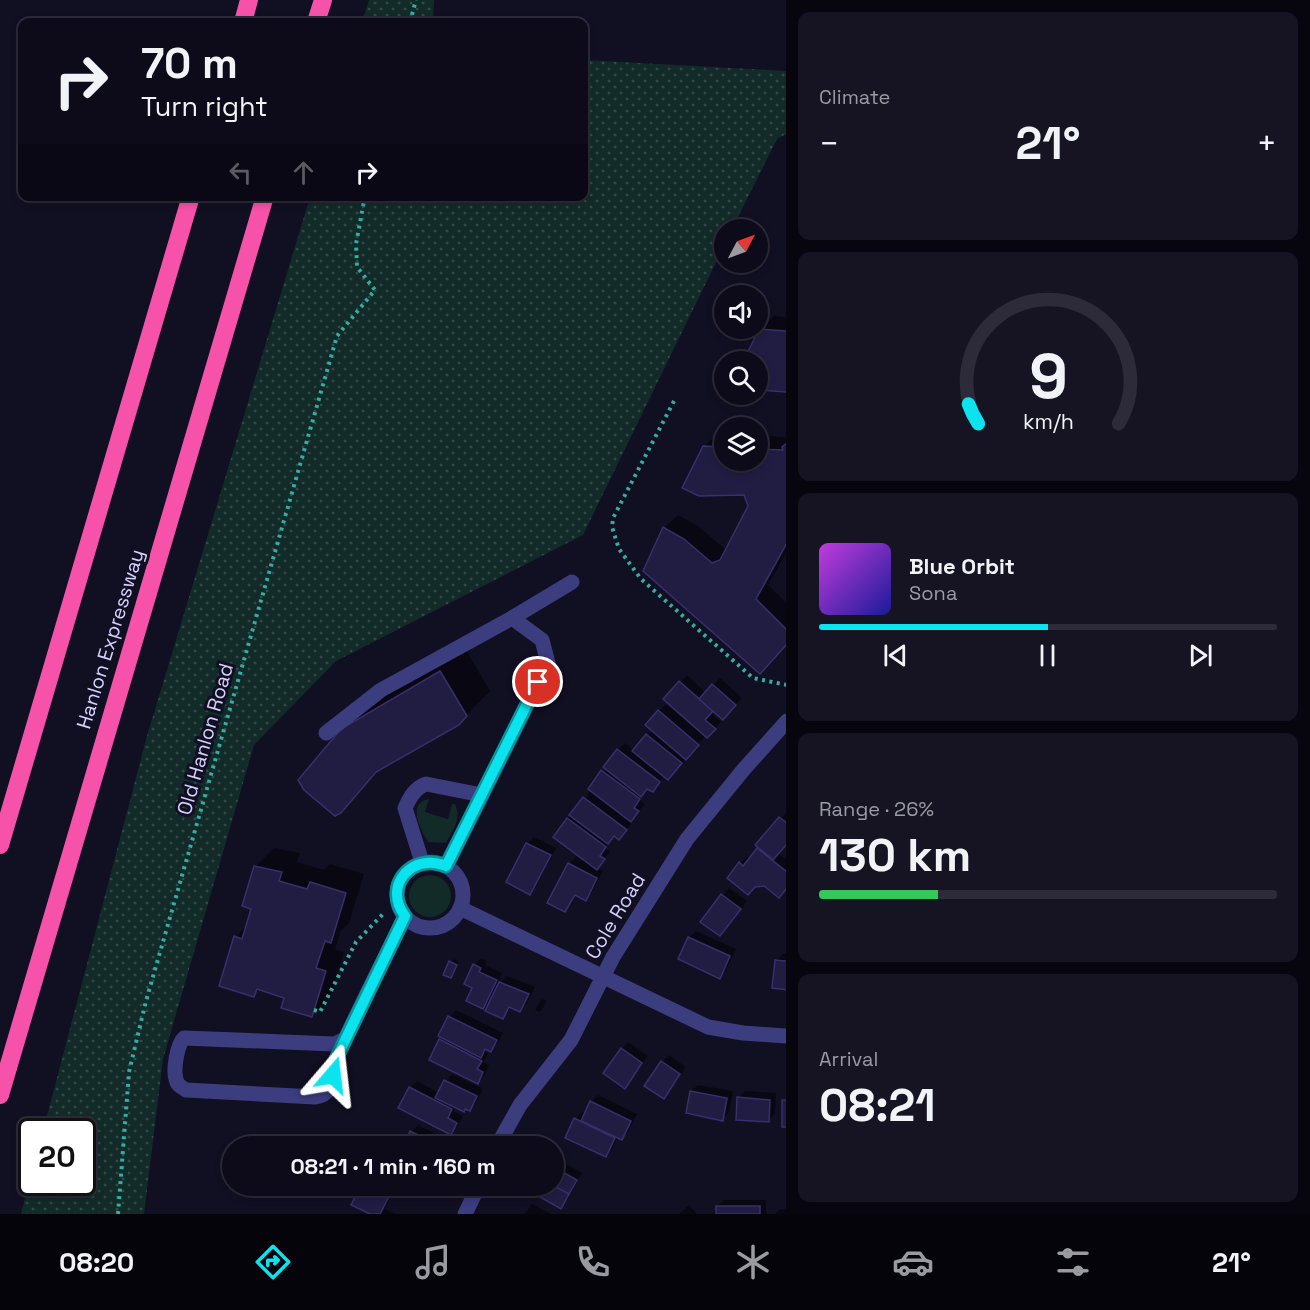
<!DOCTYPE html>
<html lang="en">
<head>
<meta charset="utf-8">
<style>
	:root { --surface:#0d0b1a; --page:#161423; --text:#f1f3f6; --muted:#9a9ba2; --line:#2d2b39; --accent:#0be3ef }
	body { margin:0; font-family:"Space Grotesk",sans-serif; background:var(--page); color:var(--text); height:100vh; display:flex; flex-direction:column; font-size:22px; white-space:nowrap }
	* { box-sizing:border-box; margin:0 }
	p { font-size:20px; color:var(--muted) }
	.icon { flex:none; width:33px; height:33px; fill:none; stroke:currentColor; stroke-width:2; stroke-linecap:round; stroke-linejoin:round }
	.map { position:relative; flex:1; overflow:hidden }
	.details { display:flex; flex-direction:column; gap:12px; padding:12px; background:#07060e; width:524px }
	.details>* { flex:none }
	.guide { position:absolute; left:18px; top:18px; width:570px; height:183px; border-radius:12px; box-shadow:0 3px 9px #0003,0 0 0 2px var(--line); background:#0d0b1a; color:var(--text); overflow:hidden }
	.needle { width:39px; rotate:49deg }
	.fabs { position:absolute; left:714px; top:219px; display:grid; gap:12px }
	.fabs a { display:grid; place-items:center; width:54px; height:54px; border-radius:50%; background:var(--surface); box-shadow:0 3px 9px #0003,0 0 0 2px var(--line); font-size:30px }
	.speed { position:absolute; left:18px; top:1118px; display:flex; gap:12px; font-size:30px; font-weight:700; text-align:center }
	.speed>* { display:grid; place-content:center; width:78px; height:78px; border-radius:50%; background:var(--surface); box-shadow:0 3px 9px #0003,0 0 0 2px var(--line); line-height:1 }
	.speed .limit { border:3px solid #111; border-radius:9px; background:#fff; color:#111 }
	.pin { position:absolute; display:grid; place-items:center; width:51px; height:51px; color:#fff; margin:-26px; border:3px solid #fff; border-radius:50%; box-shadow:0 2px 6px #0007 }
	.me { position:absolute; width:66px; margin:-33px; rotate:17deg; stroke-linejoin:round; filter:drop-shadow(0 0 4px #0008) }
	.turn { display:flex; align-items:center; gap:21px; height:126px; padding:0 24px; font-size:27px }
	.turn .icon { width:78px; height:78px; stroke-width:2.5 }
	.turn b { display:block; font-size:42px; line-height:51px }
	.lanes { display:flex; align-items:center; height:57px; padding:0 24px; background:#0003; justify-content:center; gap:30px; direction:ltr }
	.lanes .off { opacity:.35 }
	.big { font-size:45px; font-weight:700; line-height:1.1 }
	.details .card { flex:1; display:flex; flex-direction:column; justify-content:center; gap:9px; min-width:0; padding:0 21px; border-radius:12px; background:var(--page) }
	.details .dial { align-items:center; gap:0 }
	.dial svg { height:156px; overflow:visible; fill:none; stroke:var(--line); stroke-width:7; stroke-linecap:round; text-anchor:middle }
	.dial text { fill:var(--text); stroke:none }
	.song { display:flex; align-items:center; gap:18px }
	.cover { width:72px; height:72px; border-radius:9px; background:linear-gradient(135deg,hsl(290 70% 55%),hsl(240 70% 35%)) }
	.played { height:6px; border-radius:3px; background:linear-gradient(90deg,var(--accent) 50%,var(--line) 50%) }
	.keys { display:flex; justify-content:space-around; direction:ltr }
	.heat { display:flex; justify-content:space-between; align-items:center; font-size:33px; direction:ltr }
	.charge { height:9px; border-radius:4px; background:linear-gradient(90deg,#34c759 26%,var(--line) 0) }
	.trip { position:absolute; left:222px; top:1136px; width:342px; height:60px; border-radius:30px; background:var(--surface); box-shadow:0 3px 9px #0003,0 0 0 2px var(--line); font-weight:700; line-height:60px; text-align:center }
	.tabs { display:flex; height:96px; justify-content:space-around; align-items:center; background:#05040a; color:var(--muted) }
	.tabs .icon { width:42px; height:42px }
	.tabs .selected { color:var(--accent) }
	.tabs b { font-size:27px; color:var(--text) }
	main { display:flex; flex:1; min-height:0 }
	.map>svg:first-child { display:block }
	.grass { fill:#122b29 }
	.park { fill:url(#park-dots) }
	.shadow { fill:#0007 }
	.building { fill:#211c42; stroke:#382f6c; stroke-width:1.5 }
	.lines { fill:none; stroke-linecap:round; stroke-linejoin:round }
	.path { stroke:#34aea1; stroke-width:4; stroke-dasharray:3 4.5; stroke-linecap:butt }
	.minor { stroke:#3c3d7e; stroke-width:15 }
	.highway { stroke:#f752a9; stroke-width:18 }
	.route-casing { stroke:#07949b; stroke-width:15 }
	.route { stroke:#0be3ef; stroke-width:10 }
	.labels { text-anchor:middle; stroke-width:6; stroke-linejoin:round; paint-order:stroke }
	.street-label { font-size:20px; fill:#d4d1fd; stroke:#110f22 }
</style>
</head>
<body>
<main>
<div class="map">
<svg width="787" height="1214" viewBox="0 0 787 1214">
	<defs>
		<pattern id="park-dots" width="8" height="8" patternUnits="userSpaceOnUse" patternTransform="scale(1.5)"><rect width="8" height="8" fill="#122b29"/><path d="M2 2h.1M6 6h.1" fill="none" stroke="#344949" stroke-width="1.8" stroke-linecap="round"/></pattern>
	</defs>
	<rect width="100%" height="100%" fill="#110f22"/>
	<g class="grass">
		<path d="M 429,799 L 425,812 L 448,819 L 452,804 L 455,804 C 462,819 453,830 446,843 L 428,842 C 421,830 406,803 429,799 Z"/>
		<circle cx="430" cy="896" r="21"/>
	</g>
	<g class="park">
		<polygon points="369,0 434,0 433,22 362,22"/>
		<polygon points="584,60 786,71 786,134 777,139 732,229 724,230 724,246 583,535 336,661 254,745 163,1059 144,1214 21,1214 31,1175 32,1182 82,1182 82,1131 43,1131 147,736 310,197 584,196"/>
	</g>
	<g class="shadow">
		<polygon points="774,316 787,317 787,391 758,389 760,330"/>
		<polygon points="718,433 724,434 724,460 758,460 758,435 787,437 787,552 768,585 787,603 787,644 664,528 678,515 698,526 727,551 750,506 746,493 704,447"/>
		<polygon points="465,648 490,691 458,724 382,766 340,812 342,730 367,705"/>
		<polygon points="687,675 706,693 720,678 742,698 730,711 714,710 711,713 721,722 707,736 706,735 675,771 665,775 652,790 648,787 644,791 639,800 645,804 630,821 632,822 626,831 615,835 605,848 610,852 596,868 603,871 592,892 586,899 577,894 572,904 565,911 569,864 576,857 588,863 589,862 568,819 592,790 618,750 625,743 634,751 652,730 659,711 666,704 694,728 695,726 665,699"/>
		<polygon points="787,812 787,843 778,853 787,860 787,888 779,896 740,863 747,857 750,859 760,847 758,844"/>
		<polygon points="534,837 556,848 536,886 530,893 508,881 528,843"/>
		<polygon points="274,848 300,853 297,862 324,870 330,864 364,874 349,923 340,932 335,950 344,952 331,996 312,1015 286,997 260,989 254,995 236,937 248,924 253,908 255,867"/>
		<polygon points="729,888 747,901 720,935 702,922"/>
		<polygon points="696,931 736,949 726,970 719,977 689,938"/>
		<polygon points="783,954 787,954 787,988 776,961"/>
		<polygon points="481,958 487,961 485,965 502,973 496,987 507,976 535,987 527,1003 520,1010 512,1006 503,1017 493,997 483,1007 474,987 475,965"/>
		<polygon points="454,959 459,962 451,976 451,962"/>
		<polygon points="542,999 547,1001 540,1012 535,1010"/>
		<polygon points="456,1010 503,1033 498,1043 491,1050 488,1049 485,1052 488,1054 483,1062 489,1065 484,1076 477,1082 440,1040 443,1037 440,1036 450,1017"/>
		<polygon points="628,1042 648,1056 625,1087 622,1049"/>
		<polygon points="669,1055 686,1067 664,1097 662,1062"/>
		<polygon points="452,1074 483,1089 476,1103 469,1110 466,1108 464,1110 456,1106 453,1111 463,1116 458,1126 451,1133 410,1088 417,1081 439,1093 446,1081"/>
		<polygon points="698,1085 733,1091 729,1112 723,1119 691,1091"/>
		<polygon points="745,1091 776,1093 775,1114 768,1120 738,1098"/>
		<polygon points="598,1095 637,1114 628,1132 621,1139 618,1137 612,1149 606,1156 567,1137 576,1119 582,1112 586,1114 592,1101"/>
		<polygon points="418,1125 444,1138 440,1146 404,1146 411,1132"/>
		<polygon points="557,1159 582,1173 567,1200 561,1207 539,1185 554,1185 554,1162"/>
		<polygon points="363,1185 397,1185 385,1209 395,1214 382,1214 382,1212 380,1214 373,1214"/>
		<polygon points="724,1200 766,1200 766,1214 717,1214 717,1207"/>
		<polygon points="532,1204 551,1214 524,1214"/>
		<polygon points="689,1205 697,1214 679,1214"/>
		<polygon points="780,1209 787,1209 787,1214 775,1214"/>
	</g>
	<g class="building">
		<polygon points="759,329 787,331 787,392 758,390 758,362 743,362"/>
		<polygon points="787,443 787,543 756,599 787,630 787,644 760,674 643,571 663,527 684,539 712,563 720,560 748,506 744,495 699,496 682,488 703,446 724,447 724,460 758,460 758,449 783,450 782,447"/>
		<polygon points="440,671 467,716 459,725 376,772 341,813 335,816 304,790 298,780 341,729"/>
		<polygon points="679,681 713,711 705,720 716,729 707,738 663,699"/>
		<polygon points="712,684 736,705 723,720 699,699"/>
		<polygon points="658,710 699,745 686,760 645,725"/>
		<polygon points="646,734 682,763 668,780 632,751"/>
		<polygon points="617,749 660,782 653,792 647,789 641,797 603,767"/>
		<polygon points="601,770 640,799 634,808 639,811 631,822 588,789"/>
		<polygon points="583,797 627,830 619,840 614,836 608,844 569,815"/>
		<polygon points="779,817 787,823 787,844 773,860 755,845"/>
		<polygon points="567,818 606,847 600,856 605,859 597,870 553,837"/>
		<polygon points="526,843 551,855 530,895 506,882"/>
		<polygon points="757,848 787,872 787,888 779,898 764,886 755,887 748,895 727,878 739,862 743,866"/>
		<polygon points="568,863 597,878 586,901 575,895 565,912 547,903"/>
		<polygon points="254,866 282,872 279,881 307,889 310,882 346,893 331,943 325,941 316,968 326,971 312,1017 281,1008 284,998 257,989 254,997 219,986 234,936 242,939 251,909 242,906"/>
		<polygon points="721,894 741,909 720,936 700,922"/>
		<polygon points="688,937 730,956 720,979 678,959"/>
		<polygon points="775,960 787,961 787,990 772,988"/>
		<polygon points="449,961 457,965 451,978 443,975"/>
		<polygon points="473,964 481,968 479,972 497,980 483,1009 466,1001 472,988 464,984"/>
		<polygon points="499,982 529,994 520,1012 509,1007 503,1019 485,1011"/>
		<polygon points="448,1016 497,1040 491,1052 485,1049 481,1058 438,1036"/>
		<polygon points="439,1039 482,1061 477,1069 483,1072 478,1084 429,1060"/>
		<polygon points="621,1048 642,1063 625,1089 603,1073"/>
		<polygon points="661,1061 680,1074 664,1099 644,1086"/>
		<polygon points="444,1080 477,1096 470,1111 465,1109 464,1112 435,1098"/>
		<polygon points="409,1087 452,1109 448,1118 457,1123 451,1135 398,1108"/>
		<polygon points="690,1091 727,1098 723,1121 686,1113"/>
		<polygon points="737,1097 770,1100 769,1122 736,1120"/>
		<rect x="782" y="1100" width="5" height="27"/>
		<polygon points="590,1101 631,1121 622,1140 581,1121"/>
		<polygon points="574,1118 615,1138 606,1157 565,1138"/>
		<polygon points="410,1131 438,1145 437,1146 402,1146"/>
		<polygon points="554,1167 577,1180 569,1194 552,1185 554,1185"/>
		<polygon points="361,1185 395,1185 380,1214 370,1214 351,1205"/>
		<polygon points="538,1185 552,1185 569,1194 561,1209 533,1193"/>
		<rect x="716" y="1206" width="44" height="8"/>
	</g>
	<g class="lines">
		<g class="path">
			<polyline points="410,22 416,0"/>
			<polyline points="674,401 613,518 612,527 619,549 641,579 753,678 787,685"/>
			<polyline points="314,1010 320,1012 356,942 383,914"/>
			<polyline points="118,1214 129,1072 146,1001 337,336 375,290 357,267 356,244 365,196"/>
		</g>
		<g class="minor">
			<polyline points="326,733 381,690 512,618"/>
			<polyline points="482,795 548,663 542,640 512,618 572,582"/>
			<path d="M 422,862 L 405,808 C 410,797 415,788 426,784 L 482,795 L 446,866"/>
			<circle cx="430" cy="895" r="33"/>
			<polyline points="460,908 708,1027 743,1033 787,1036"/>
			<path d="M 345,1039 L 334,1044 L 184,1038 C 177,1045 173,1070 176,1079 C 177,1085 181,1087 186,1090 L 315,1097 C 338,1094 329,1072 337,1057 C 358,1009 383,963 405,916"/>
			<polyline points="497,1146 520,1105 571,1040 613,957 687,839 744,769 787,721"/>
			<polyline points="465,1214 479,1185"/>
		</g>
		<g class="highway">
			<polyline points="243,22 249,0"/>
			<polyline points="316,22 323,0"/>
			<polyline points="0,845 191,196"/>
			<polyline points="0,1095 265,196"/>
		</g>
	</g>
	<g class="lines">
		<defs>
			<path id="route" d="M 333,1075 L 335,1061 L 405,916 C 382,886 412,852 446,866 L 538,682"/>
		</defs>
		<use href="#route" class="route-casing"/>
		<use href="#route" class="route"/>
	</g>
	<g class="labels">
		<g class="street-label">
			<text transform="translate(110 639) rotate(-73)" y="7">Hanlon Expressway</text>
			<text transform="translate(205 739) rotate(-74)" y="7">Old Hanlon Road</text>
			<text transform="translate(615 916) rotate(-59)" y="7">Cole Road</text>
		</g>
	</g>
</svg>
<div class="fabs">
<a><svg class="needle" viewBox="-14 -14 28 28"><path d="M0-13l5 13h-10z" fill="#e53935"/><path d="M0 13l5-13h-10z" fill="#9a9ba2"/></svg></a>
<a><svg class="icon" aria-label="sound" viewBox="0 0 24 24"><path d="M4 9h4l5-4v14l-5-4H4zM17 9q2 3 0 6"/></svg></a>
<a><svg class="icon" aria-label="search" viewBox="0 0 24 24"><circle cx="10" cy="10" r="6"/><path d="M15 15l6 6"/></svg></a>
<a><svg class="icon" aria-label="layers" viewBox="0 0 24 24"><path d="M12 4l9 5-9 5-9-5zM3 14l9 5 9-5"/></svg></a>
</div>
<div class="speed"><div class="limit">20</div></div>
<div class="pin" style="left:538px;top:682px;background:#d93025"><svg class="icon" aria-label="arrive" viewBox="0 0 24 24"><path d="M6 21V4h12l-3 4 3 4H6"/></svg></div>
<svg class="me" style="left:333px;top:1075px" viewBox="-20 -20 40 40"><path d="M0-17L14 15 0 8-14 15z" fill="#0be3ef" stroke="#fff" stroke-width="4"/></svg>
<div class="trip">08:21 · 1 min · 160 m</div>
<div class="guide">
<div class="turn"><svg class="icon" aria-label="right" viewBox="0 0 24 24"><path d="M7 20v-9h11M14 6l5 5-5 5"/></svg><div><b>70 m</b>Turn right</div></div>
<div class="lanes"><svg class="icon off" aria-label="left" viewBox="0 0 24 24"><path d="M17 20v-9H6M10 6l-5 5 5 5"/></svg><svg class="icon off" aria-label="ahead" viewBox="0 0 24 24"><path d="M12 20V5M6 11l6-6 6 6"/></svg><svg class="icon" aria-label="right" viewBox="0 0 24 24"><path d="M7 20v-9h11M14 6l5 5-5 5"/></svg></div>
</div>
</div>
<section class="details">
<div class="card"><p>Climate</p>
<div class="heat"><a>−</a><b class="big">21°</b><a>+</a></div>
</div>
<div class="card dial"><svg viewBox="0 0 100 80">
<path d="M14 69A42 42 0 1 1 86 69"/>
<path d="M14 69A42 42 0 0 1 9 59" stroke="#0be3ef"/>
<text x="50" y="56" font-size="32" font-weight="700">9</text>
<text x="50" y="72" font-size="11">km/h</text>
</svg></div>
<div class="card">
<div class="song"><i class="cover"></i><div><b>Blue Orbit</b><p>Sona</p></div></div>
<div class="played"></div>
<div class="keys"><svg class="icon" aria-label="previous" viewBox="0 0 24 24"><path d="M18 5L8 12l10 7zM5 5v14"/></svg><svg class="icon" aria-label="pause" viewBox="0 0 24 24"><path d="M8 5v14M16 5v14"/></svg><svg class="icon" aria-label="next" viewBox="0 0 24 24"><path d="M6 5l10 7-10 7zM19 5v14"/></svg></div>
</div>
<div class="card"><p>Range · 26%</p><b class="big">130 km</b><div class="charge"></div></div>
<div class="card"><p>Arrival</p><b class="big">08:21</b></div>
</section>
</main>
<nav class="tabs">
<b>08:20</b>
<svg class="icon selected" aria-label="directions" viewBox="0 0 24 24"><path d="M12 3l9 9-9 9-9-9zM9 14v-3h6M13 9l2 2-2 2"/></svg>
<svg class="icon" aria-label="music" viewBox="0 0 24 24"><path d="M9 18V5l10-2v13"/><circle cx="6" cy="18" r="3"/><circle cx="16" cy="16" r="3"/></svg>
<svg class="icon" aria-label="phone" viewBox="0 0 24 24"><path d="M5 4h4l2 5-3 2q2 4 5 5l2-3 5 2v4C11 20 4 13 5 4z"/></svg>
<svg class="icon" aria-label="climate" viewBox="0 0 24 24"><path d="M12 3v18M4 7l16 10M4 17L20 7"/></svg>
<svg class="icon" aria-label="car" viewBox="0 0 24 24"><path d="M5 17H2v-5l4-1 3-4h7l3 4 3 1v5h-3M9 17h6M6 11h13"/><circle cx="7" cy="17" r="2"/><circle cx="17" cy="17" r="2"/></svg>
<svg class="icon" aria-label="filters" viewBox="0 0 24 24"><path d="M4 7h16M4 17h16"/><circle cx="9" cy="7" r="2"/><circle cx="15" cy="17" r="2"/></svg>
<b>21°</b>
</nav>
</body>
</html>
